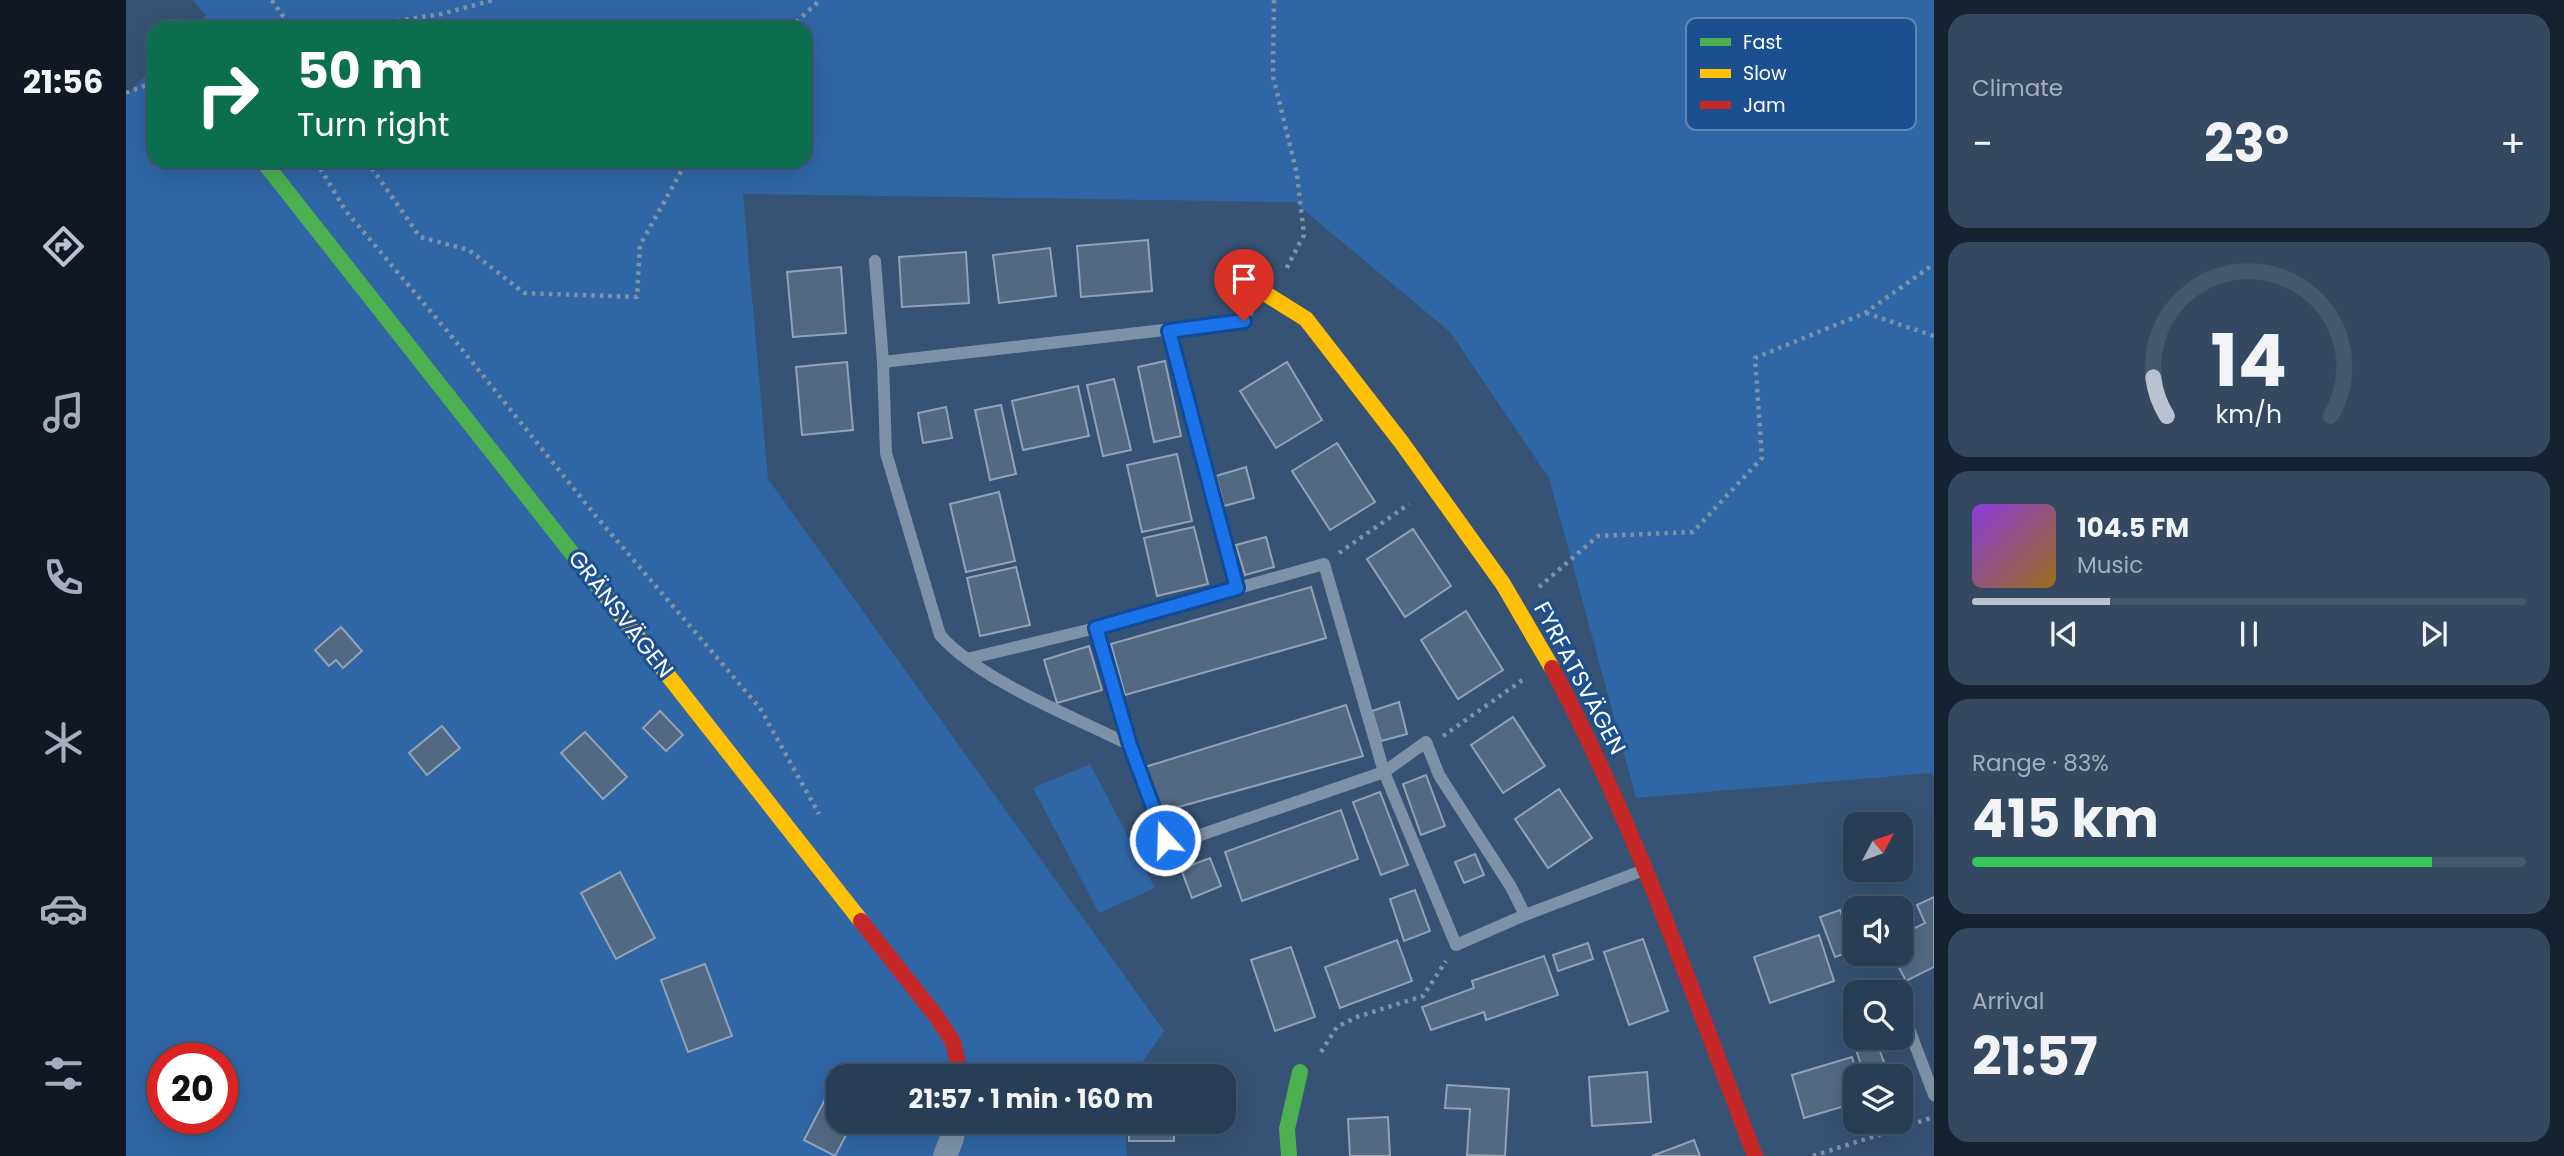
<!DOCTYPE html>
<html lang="en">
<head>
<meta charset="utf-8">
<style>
	:root { --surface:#283e57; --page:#344961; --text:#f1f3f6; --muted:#a5aeba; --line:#44576d; --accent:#b9c2ce }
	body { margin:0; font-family:Poppins,sans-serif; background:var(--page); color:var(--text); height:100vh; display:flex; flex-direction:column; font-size:26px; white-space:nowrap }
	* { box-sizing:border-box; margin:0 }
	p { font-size:23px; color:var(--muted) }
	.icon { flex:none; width:38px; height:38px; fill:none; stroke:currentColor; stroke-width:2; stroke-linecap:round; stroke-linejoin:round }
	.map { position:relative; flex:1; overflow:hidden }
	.sheet { display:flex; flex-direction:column; gap:14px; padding:14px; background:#162230; width:630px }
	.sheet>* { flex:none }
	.guide { position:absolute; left:21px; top:21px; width:665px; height:147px; border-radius:21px; box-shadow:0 7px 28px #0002,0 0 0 2px var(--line); background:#0b6e4f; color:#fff; overflow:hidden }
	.needle { width:46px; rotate:49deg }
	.tools { position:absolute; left:1717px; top:812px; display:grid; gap:14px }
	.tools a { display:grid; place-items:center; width:70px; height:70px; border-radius:14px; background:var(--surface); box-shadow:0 7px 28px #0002,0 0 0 2px var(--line); font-size:35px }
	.speed { position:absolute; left:21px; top:1043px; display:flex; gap:14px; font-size:35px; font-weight:700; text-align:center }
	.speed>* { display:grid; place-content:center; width:91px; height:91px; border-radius:50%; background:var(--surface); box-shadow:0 7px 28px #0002,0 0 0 2px var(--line); line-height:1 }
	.speed .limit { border:10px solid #d22; background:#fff; color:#111 }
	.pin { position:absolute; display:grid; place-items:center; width:60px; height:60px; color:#fff; margin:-72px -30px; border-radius:50% 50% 50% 0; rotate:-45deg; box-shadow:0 0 7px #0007 }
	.pin .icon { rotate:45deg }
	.me { position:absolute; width:77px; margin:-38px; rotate:340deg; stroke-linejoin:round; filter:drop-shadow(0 0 5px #0008) }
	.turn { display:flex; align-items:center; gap:24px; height:147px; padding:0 35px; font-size:32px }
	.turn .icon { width:91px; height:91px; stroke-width:2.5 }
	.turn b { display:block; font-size:49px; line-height:60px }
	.big { font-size:52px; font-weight:700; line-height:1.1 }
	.sheet .tile { flex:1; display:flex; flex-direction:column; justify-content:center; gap:10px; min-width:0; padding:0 24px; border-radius:21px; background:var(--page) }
	.sheet .dial { align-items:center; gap:0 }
	.dial svg { height:182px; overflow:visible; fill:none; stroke:var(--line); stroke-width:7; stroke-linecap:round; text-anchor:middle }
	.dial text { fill:var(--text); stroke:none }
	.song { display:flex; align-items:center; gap:21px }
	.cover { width:84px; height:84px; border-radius:10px; background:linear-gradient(135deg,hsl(270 70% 55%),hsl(40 70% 35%)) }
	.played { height:7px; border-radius:4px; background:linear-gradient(90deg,var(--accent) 25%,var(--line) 25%) }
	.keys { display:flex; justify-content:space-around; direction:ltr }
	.heat { display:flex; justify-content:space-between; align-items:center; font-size:38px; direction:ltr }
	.charge { height:10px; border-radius:5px; background:linear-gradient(90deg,#34c759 83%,var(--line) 0) }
	.trip { position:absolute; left:700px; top:1064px; width:410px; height:70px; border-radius:21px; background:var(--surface); box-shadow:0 7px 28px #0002,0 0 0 2px var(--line); font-weight:700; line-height:70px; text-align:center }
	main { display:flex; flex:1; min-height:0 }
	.menu { display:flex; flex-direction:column; width:126px; justify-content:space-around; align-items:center; background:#101923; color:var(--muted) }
	.menu .icon { width:49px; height:49px }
	.menu .on { color:var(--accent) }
	.menu b { font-size:32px; color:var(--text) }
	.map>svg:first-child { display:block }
	.green { fill:#2f66a5; fill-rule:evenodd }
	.building { fill:#526984; stroke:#92a2b6; stroke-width:2 }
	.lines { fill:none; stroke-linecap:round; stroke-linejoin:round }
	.path { stroke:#7d92a8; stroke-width:4.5; stroke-dasharray:3.5 5; stroke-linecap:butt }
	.lane { stroke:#7d92a8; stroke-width:12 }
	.street { stroke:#7d92a8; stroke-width:24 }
	.fast { stroke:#4caf50; stroke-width:16 }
	.slow { stroke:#ffc107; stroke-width:16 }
	.jam { stroke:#c62828; stroke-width:16 }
	.route-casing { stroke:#114b97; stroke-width:18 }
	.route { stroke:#1a73e8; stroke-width:12 }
	.labels { text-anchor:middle; stroke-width:6; stroke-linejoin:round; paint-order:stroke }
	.street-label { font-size:23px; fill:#fff; stroke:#1b4f8f }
	.key { fill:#1b4f8f; stroke:#5f84b1; stroke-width:2 }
	.key-label { font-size:19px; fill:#fff }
</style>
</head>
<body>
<main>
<nav class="menu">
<b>21:56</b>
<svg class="icon on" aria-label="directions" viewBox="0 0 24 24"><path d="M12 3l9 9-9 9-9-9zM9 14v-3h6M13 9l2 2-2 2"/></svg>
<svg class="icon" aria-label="music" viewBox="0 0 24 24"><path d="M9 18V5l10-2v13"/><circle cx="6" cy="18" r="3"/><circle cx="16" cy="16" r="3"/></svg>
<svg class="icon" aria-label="phone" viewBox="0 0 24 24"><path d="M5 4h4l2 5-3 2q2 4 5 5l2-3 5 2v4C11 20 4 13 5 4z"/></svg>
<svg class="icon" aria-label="climate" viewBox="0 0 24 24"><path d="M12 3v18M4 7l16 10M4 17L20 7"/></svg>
<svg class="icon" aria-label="car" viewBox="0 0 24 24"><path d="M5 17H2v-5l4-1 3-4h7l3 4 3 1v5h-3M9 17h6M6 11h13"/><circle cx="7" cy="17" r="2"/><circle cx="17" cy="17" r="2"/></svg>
<svg class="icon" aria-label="filters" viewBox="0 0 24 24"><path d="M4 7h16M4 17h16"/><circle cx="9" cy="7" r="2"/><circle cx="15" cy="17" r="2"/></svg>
</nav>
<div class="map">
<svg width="1808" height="1156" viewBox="0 0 1808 1156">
	<rect width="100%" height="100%" fill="#365274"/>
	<g class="green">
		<path d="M 67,0 L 1808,0 L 1808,776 L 1805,773 L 1510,798 L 1423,478 L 1324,332 L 1168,202 L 617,194 L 642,479 L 1038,1031 L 1007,1076 L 712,1076 L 712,1122 L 999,1122 L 1001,1156 L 0,1156 L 0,95 L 28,68 L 28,161 L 679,161 L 679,28 L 68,28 L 80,16 ZM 37,1059 L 96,1059 L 96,1118 L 37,1118 Z"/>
		<polygon points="964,764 1029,888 973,913 907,788"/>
	</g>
	<g class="building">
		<polygon points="1022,240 1026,291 955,297 951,246"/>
		<polygon points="924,248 930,296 873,303 867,255"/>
		<polygon points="840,252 843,303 776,307 773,257"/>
		<polygon points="715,267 720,333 667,337 661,272"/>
		<polygon points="1039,361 1055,436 1028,442 1012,367"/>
		<polygon points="721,362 727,430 676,435 670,367"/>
		<polygon points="1161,362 1196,420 1150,448 1114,391"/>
		<polygon points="988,379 1005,450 977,456 961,385"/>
		<polygon points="952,386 963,436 897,450 886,401"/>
		<polygon points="875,405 890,474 864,480 849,410"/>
		<polygon points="820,407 826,438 797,443 792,413"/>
		<polygon points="1211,443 1249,502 1204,530 1166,471"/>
		<polygon points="1051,454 1066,521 1016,532 1001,465"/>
		<polygon points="1120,467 1128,498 1098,506 1090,476"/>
		<polygon points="873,492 889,561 840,572 824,504"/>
		<polygon points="1068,527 1082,584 1031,596 1018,538"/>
		<polygon points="1287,529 1325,586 1279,617 1241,559"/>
		<polygon points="1140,537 1148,567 1119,575 1110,545"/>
		<polygon points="890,567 904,625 854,636 841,578"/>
		<polygon points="1185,587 1200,638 999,695 985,644"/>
		<polygon points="1340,611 1377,670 1332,699 1295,640"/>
		<polygon points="215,627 236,651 217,668 210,660 203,666 189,650"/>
		<polygon points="963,646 976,690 931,703 918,660"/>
		<polygon points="1273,702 1281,734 1255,741 1246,711"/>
		<polygon points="1220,705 1237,756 1034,812 1019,767"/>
		<polygon points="534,711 557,735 540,751 517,728"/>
		<polygon points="1387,717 1419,766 1377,793 1345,745"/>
		<polygon points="316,726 334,748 301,775 283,753"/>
		<polygon points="459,732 501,777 477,799 435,753"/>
		<polygon points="1300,775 1319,826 1295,835 1277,784"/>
		<polygon points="1433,789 1466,838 1422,868 1389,819"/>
		<polygon points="1254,792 1282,865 1255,875 1227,802"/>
		<polygon points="1215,810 1232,859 1116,901 1099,852"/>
		<polygon points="1349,854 1358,875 1338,883 1329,862"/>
		<polygon points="1084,858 1095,886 1066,898 1055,869"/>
		<polygon points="494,872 529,938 490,959 455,893"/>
		<polygon points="1289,890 1304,931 1278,941 1264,899"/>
		<polygon points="1808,897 1808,967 1780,981 1766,954 1774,954 1774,916 1783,931 1799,923 1791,905"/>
		<polygon points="1714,910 1729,950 1709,957 1694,917"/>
		<polygon points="1693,935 1708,981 1644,1003 1628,957"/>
		<polygon points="1517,939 1542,1011 1503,1025 1478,952"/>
		<polygon points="1271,940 1286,981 1214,1008 1199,967"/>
		<polygon points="1462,943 1467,959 1432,971 1427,955"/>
		<polygon points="1165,947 1189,1017 1149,1031 1125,960"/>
		<polygon points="1418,956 1432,995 1360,1020 1358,1012 1305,1030 1296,1007 1348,988 1346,981"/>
		<polygon points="579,964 606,1036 562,1052 535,980"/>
		<polygon points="1751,1043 1763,1076 1739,1076 1730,1050"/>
		<polygon points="1726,1057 1732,1076 1729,1076 1729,1103 1678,1118 1666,1075"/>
		<polygon points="1521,1072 1525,1122 1466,1126 1463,1077"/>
		<polygon points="1321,1085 1383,1089 1379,1156 1341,1155 1344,1109 1319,1108"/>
		<polygon points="705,1088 712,1092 712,1122 727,1122 709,1156 678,1140"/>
		<polygon points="1262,1117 1264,1156 1224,1156 1222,1119"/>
		<rect x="1003" y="1122" width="45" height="19"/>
		<polygon points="1568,1140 1574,1156 1526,1156"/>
	</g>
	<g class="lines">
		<g class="path">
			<polyline points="146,0 165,28"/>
			<polyline points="1148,0 1147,76 1171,174 1178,235 1159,271"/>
			<polyline points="229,28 315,14 368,0"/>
			<polyline points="664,28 694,0"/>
			<polyline points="0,93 28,82"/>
			<polyline points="190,161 219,210 322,332 469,515 634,708 693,814"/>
			<polyline points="241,161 294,237 343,250 398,293 511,297 514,245 561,161"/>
			<polyline points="1740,313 1808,336"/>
			<polyline points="1213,553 1283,504"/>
			<polyline points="1413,587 1472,536 1567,532 1636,458 1629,358 1739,313 1808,264"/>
			<polyline points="1317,736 1398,679"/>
			<polyline points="1195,1052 1211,1027 1231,1017 1297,996 1320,961"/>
			<polyline points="1687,1156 1808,1117"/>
		</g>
		<g class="lane">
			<path d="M 749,261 L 757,362 L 760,453 L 814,635 C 853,680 950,718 1004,745"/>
			<polyline points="1043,331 1111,588"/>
			<polyline points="757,362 1117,321 1131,291"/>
			<polyline points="970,628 1004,745 1039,840 1045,845 1258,772 1300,742 1313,775 1385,887 1399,915"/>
			<polyline points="841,659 970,628 1198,564 1258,772 1330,945 1399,915 1518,870"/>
			<polyline points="1774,1005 1808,1095"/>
		</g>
		<polyline class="street" points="819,1156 826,1138 828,1122"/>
		<g class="fast">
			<polyline points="137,161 482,599"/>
			<polyline points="1163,1156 1161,1129 1174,1072"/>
		</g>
		<g class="slow">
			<polyline points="1132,289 1180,319 1276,443 1377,584 1426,668"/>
			<polyline points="482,599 735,921"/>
		</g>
		<g class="jam">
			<path d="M 1426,668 C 1509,824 1566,992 1629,1156"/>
			<polyline points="735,921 810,1016 827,1042 835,1076"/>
		</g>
	</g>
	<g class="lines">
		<defs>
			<polyline id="route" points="1039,840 1004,745 970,628 1111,588 1043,331 1118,321"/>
		</defs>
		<use href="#route" class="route-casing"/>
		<use href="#route" class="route"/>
	</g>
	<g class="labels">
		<g class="street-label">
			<text transform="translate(495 614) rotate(52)" y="8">GRÄNSVÄGEN</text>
			<text transform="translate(1454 678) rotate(62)" y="8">FYRFATSVÄGEN</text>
		</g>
	</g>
	<rect x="1560" y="18" width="230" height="112" rx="10" class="key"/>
	<rect x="1574" y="38" width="31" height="8" fill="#4caf50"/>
	<rect x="1574" y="69" width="31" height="9" fill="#ffc107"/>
	<rect x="1574" y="101" width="31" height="8" fill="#c62828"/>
	<g class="key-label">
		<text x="1617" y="49">Fast</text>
		<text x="1617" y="80">Slow</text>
		<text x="1617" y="112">Jam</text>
	</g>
</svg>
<div class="tools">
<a><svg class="needle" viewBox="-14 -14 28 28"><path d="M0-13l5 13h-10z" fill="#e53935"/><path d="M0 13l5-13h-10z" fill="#a5aeba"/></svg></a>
<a><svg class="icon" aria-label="sound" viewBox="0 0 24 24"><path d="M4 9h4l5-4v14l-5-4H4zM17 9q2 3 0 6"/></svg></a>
<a><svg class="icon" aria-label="search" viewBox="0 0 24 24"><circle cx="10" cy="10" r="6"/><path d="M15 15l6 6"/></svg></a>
<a><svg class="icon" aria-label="layers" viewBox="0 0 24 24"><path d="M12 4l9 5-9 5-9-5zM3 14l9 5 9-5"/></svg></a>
</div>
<div class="speed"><div class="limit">20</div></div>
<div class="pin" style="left:1118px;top:321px;background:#d93025"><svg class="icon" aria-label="arrive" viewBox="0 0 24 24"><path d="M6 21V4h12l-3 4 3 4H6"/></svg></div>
<svg class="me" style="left:1039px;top:840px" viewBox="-20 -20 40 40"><circle r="17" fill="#1a73e8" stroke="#fff" stroke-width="3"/><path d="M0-11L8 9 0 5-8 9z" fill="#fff"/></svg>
<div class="trip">21:57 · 1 min · 160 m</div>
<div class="guide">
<div class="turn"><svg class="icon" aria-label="right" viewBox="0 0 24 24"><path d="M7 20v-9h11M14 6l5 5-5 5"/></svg><div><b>50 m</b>Turn right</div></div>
</div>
</div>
<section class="sheet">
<div class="tile"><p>Climate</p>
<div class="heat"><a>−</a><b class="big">23°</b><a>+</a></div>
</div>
<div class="tile dial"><svg viewBox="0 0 100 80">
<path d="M14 69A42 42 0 1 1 86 69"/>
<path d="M14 69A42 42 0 0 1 8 52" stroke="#b9c2ce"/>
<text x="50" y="56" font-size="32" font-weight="700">14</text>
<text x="50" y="72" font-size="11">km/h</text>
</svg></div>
<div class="tile">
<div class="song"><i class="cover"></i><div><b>104.5 FM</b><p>Music</p></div></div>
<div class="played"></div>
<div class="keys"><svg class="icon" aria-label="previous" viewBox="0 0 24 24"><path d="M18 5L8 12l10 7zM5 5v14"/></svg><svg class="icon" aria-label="pause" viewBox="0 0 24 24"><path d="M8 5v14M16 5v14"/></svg><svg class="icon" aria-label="next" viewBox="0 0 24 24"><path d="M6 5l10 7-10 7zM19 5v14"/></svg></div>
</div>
<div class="tile"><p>Range · 83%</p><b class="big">415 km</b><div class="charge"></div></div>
<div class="tile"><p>Arrival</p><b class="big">21:57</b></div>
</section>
</main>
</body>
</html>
